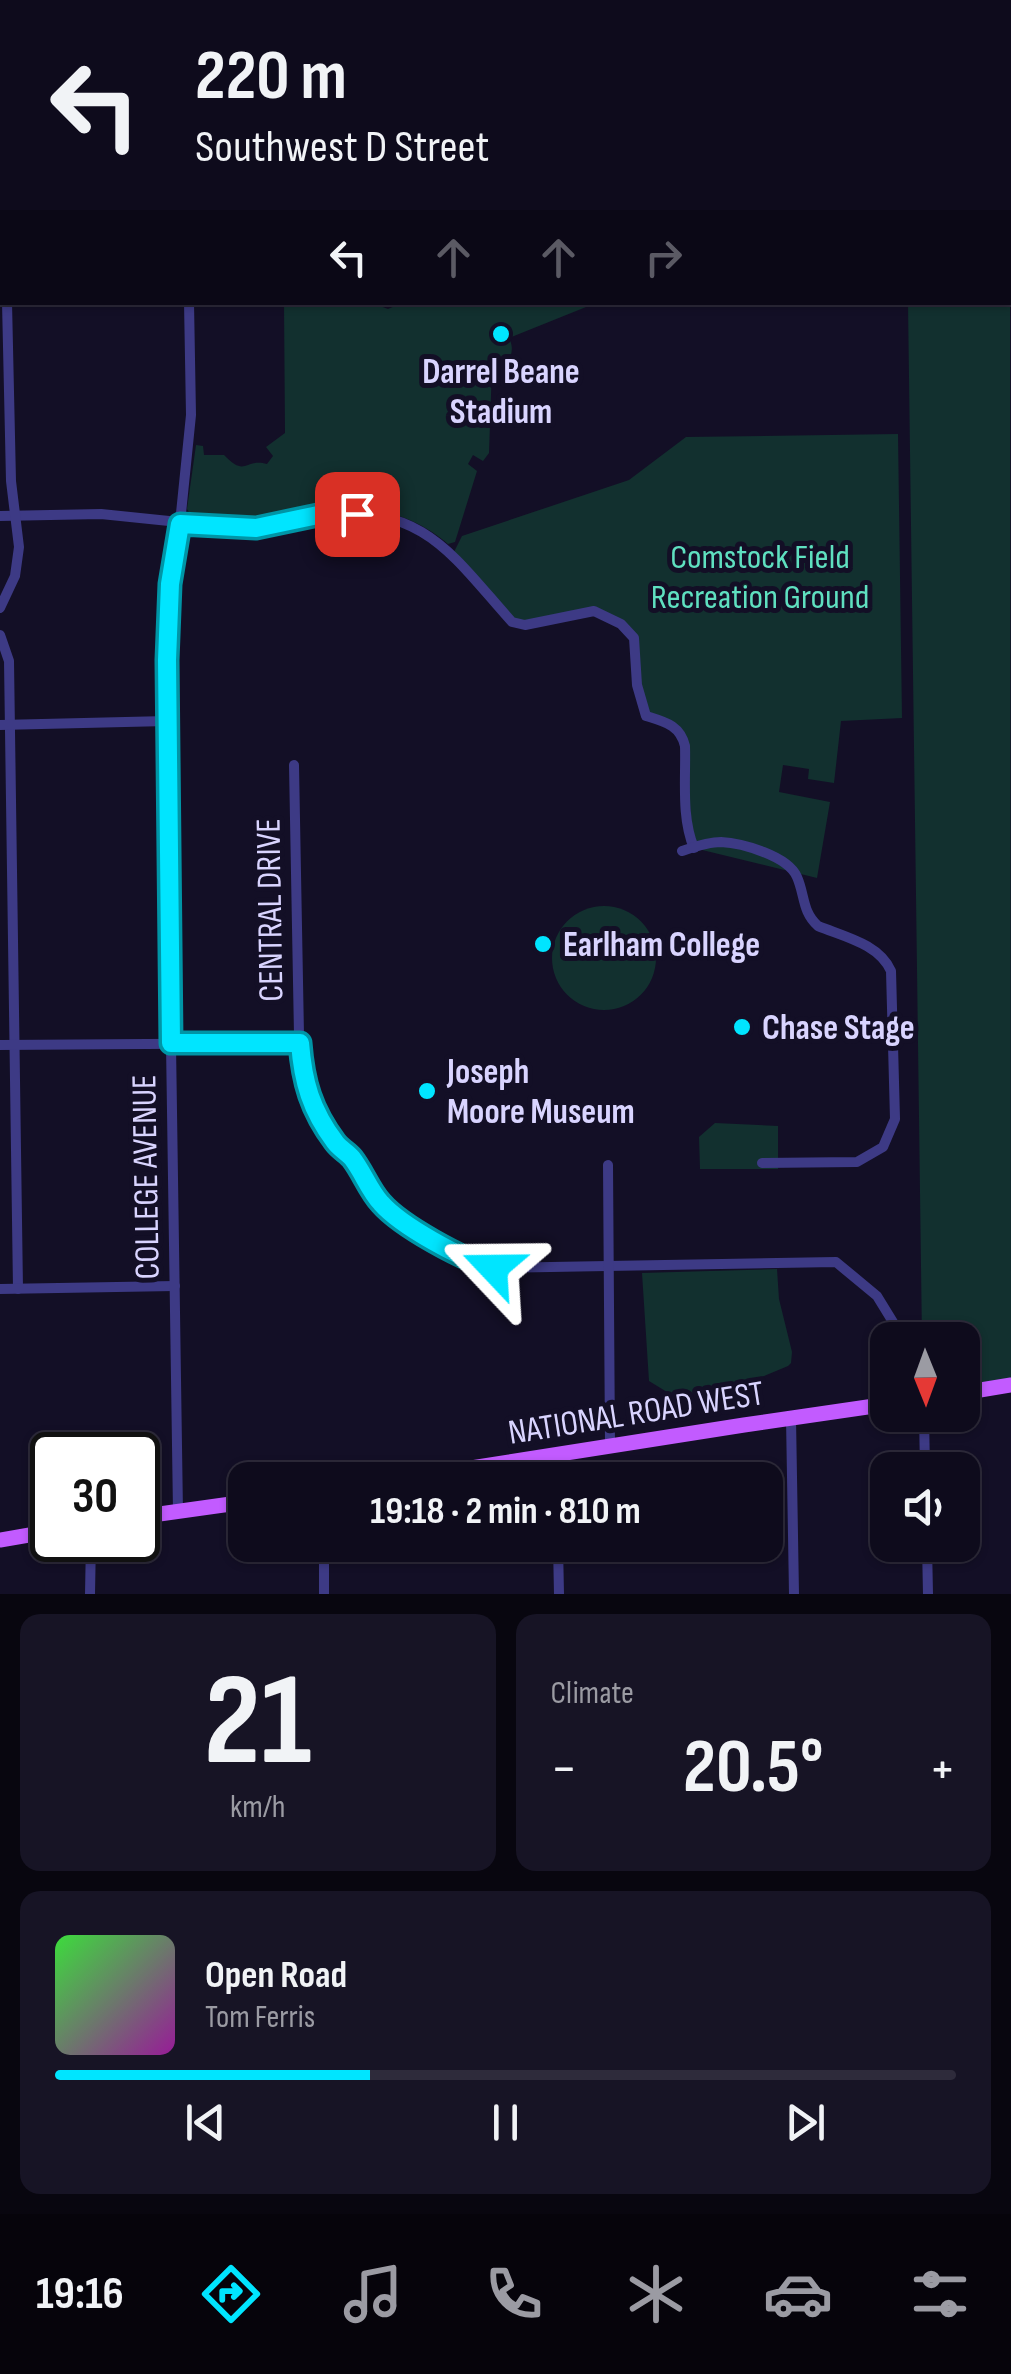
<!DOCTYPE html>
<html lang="en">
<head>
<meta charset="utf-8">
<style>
	:root { --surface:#0e0b1c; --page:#171425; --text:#f1f3f6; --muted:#9b9ba3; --line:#2e2b3b; --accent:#00e5ff }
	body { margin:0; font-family:"Sofia Sans Condensed",sans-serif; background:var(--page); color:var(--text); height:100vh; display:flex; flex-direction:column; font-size:38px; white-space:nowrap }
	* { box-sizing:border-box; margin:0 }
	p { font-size:32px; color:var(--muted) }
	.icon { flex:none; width:55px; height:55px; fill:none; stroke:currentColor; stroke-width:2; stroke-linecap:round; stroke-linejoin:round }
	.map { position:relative; height:1594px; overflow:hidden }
	.details { display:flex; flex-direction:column; gap:20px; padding:20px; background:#08060f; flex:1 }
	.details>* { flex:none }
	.hud { position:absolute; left:0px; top:0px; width:1012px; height:305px; box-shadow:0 2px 8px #0004,0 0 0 2px var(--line); background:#0e0b1c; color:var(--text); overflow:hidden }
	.needle { width:65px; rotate:179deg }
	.controls { position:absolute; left:870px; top:1322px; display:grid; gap:20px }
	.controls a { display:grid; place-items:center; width:110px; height:110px; border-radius:20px; background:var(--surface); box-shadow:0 2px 8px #0004,0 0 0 2px var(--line); font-size:50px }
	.speed { position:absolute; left:30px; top:1432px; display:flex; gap:20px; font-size:50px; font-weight:700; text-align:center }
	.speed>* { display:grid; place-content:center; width:130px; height:130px; border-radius:50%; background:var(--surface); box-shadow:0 2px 8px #0004,0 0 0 2px var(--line); line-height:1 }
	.speed .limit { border:5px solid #111; border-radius:15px; background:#fff; color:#111 }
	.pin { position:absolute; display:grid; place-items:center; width:85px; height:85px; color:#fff; margin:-42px; border-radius:20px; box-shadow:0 5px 15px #0006 }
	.me { position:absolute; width:110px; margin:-55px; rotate:293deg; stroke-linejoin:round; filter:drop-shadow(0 0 8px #0008) }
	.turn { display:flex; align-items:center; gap:35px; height:210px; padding:0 30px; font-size:45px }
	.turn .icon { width:130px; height:130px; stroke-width:2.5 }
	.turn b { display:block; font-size:70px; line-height:85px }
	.lanes { display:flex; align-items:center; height:95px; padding:0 30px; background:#0003; justify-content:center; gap:50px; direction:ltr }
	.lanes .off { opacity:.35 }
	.big { font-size:75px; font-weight:700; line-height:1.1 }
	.details .card { flex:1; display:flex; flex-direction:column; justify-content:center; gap:15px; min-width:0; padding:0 35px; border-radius:20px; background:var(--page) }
	.details .dial { align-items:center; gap:0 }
	.dial b { font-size:130px; line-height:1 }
	.song { display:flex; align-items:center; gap:30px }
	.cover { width:120px; height:120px; border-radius:15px; background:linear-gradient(135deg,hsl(120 70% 55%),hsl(300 70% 35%)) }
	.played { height:10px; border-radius:5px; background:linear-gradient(90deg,var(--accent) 35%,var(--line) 35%) }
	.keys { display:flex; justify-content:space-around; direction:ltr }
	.heat { display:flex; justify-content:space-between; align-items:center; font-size:55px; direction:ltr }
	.details .tiles { flex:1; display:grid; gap:20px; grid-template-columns:1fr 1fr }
	.card:last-child { grid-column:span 2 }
	.trip { position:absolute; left:228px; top:1462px; width:555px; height:100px; border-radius:20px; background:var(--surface); box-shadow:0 2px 8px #0004,0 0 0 2px var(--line); font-weight:700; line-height:100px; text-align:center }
	.tab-bar { display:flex; height:160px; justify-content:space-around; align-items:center; background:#06040b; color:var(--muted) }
	.tab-bar .icon { width:70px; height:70px }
	.tab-bar .on { color:var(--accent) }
	.tab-bar b { font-size:45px; color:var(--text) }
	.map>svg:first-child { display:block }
	.green { fill:#12302f }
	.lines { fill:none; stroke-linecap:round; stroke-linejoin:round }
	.minor { stroke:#3d3a85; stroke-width:10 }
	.primary { stroke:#c25bff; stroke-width:15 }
	.route-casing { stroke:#0095a6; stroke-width:25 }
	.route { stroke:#00e5ff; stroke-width:18 }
	.poi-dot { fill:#00e5ff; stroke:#130f26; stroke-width:4 }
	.labels { text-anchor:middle; stroke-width:10; stroke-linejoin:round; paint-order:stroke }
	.poi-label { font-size:35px; font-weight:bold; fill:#d9d4ff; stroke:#130f26; text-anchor:start }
	.park-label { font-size:35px; fill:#5fe0c0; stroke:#130f26 }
	.street-label { font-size:35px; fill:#d9d4ff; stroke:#130f26 }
</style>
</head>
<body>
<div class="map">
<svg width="1011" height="1594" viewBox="0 0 1011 1594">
	<rect width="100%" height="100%" fill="#130f26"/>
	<g class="green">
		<polygon points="1010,269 1011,1385 963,1393 962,1340 922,1340 908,303 1010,302"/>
		<path d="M 397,302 L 596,303 L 509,338 C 514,348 512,355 506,365 L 492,366 L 489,453 L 483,461 L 473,455 L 468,464 L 477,471 L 455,542 L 448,544 C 411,512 363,502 316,511 C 275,518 232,532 192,517 L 187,509 L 196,445 L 203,446 L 204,455 L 224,455 C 246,478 244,458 267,464 L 273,456 L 266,447 L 285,433 L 284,303 L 372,303 L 388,309 L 397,305 Z"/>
		<polygon points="898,434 902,718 841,721 834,783 808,779 809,769 783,765 779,792 830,802 817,878 694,848 683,736 646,716 634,638 594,611 512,622 452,556 462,536 629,480 686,437"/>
		<circle cx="604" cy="958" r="52"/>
		<polygon points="715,1123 778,1126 778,1169 700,1169 699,1137"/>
		<polygon points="777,1269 779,1299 792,1352 791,1363 788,1366 764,1376 700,1394 684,1395 667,1392 649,1381 642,1273"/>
	</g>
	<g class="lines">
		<g class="minor">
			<polyline points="0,0 2,96"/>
			<polyline points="0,136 2,136"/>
			<polyline points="0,255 2,255"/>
			<path d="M 0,516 L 101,514 L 237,528 C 266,528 292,518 321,515 C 424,504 451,554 512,622 L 525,625 L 594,611 L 621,624 L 634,638 L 637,685 L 646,716 C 665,722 680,725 685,746 C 686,779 681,817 694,848"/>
			<polyline points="0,608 15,576 19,547 11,481 7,302"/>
			<polyline points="0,635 9,661 18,1289"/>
			<polyline points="0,725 167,721"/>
			<path d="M 294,765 L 299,1035 C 302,1078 309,1107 335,1142 C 340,1149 346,1152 351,1158 C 363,1172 369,1189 381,1203 C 401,1226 463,1260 493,1268 L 836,1262 L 877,1296 L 904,1340"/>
			<path d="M 682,851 C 694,847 708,842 721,842 C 742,843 788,856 797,877 C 805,895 802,912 818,926 C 845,937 879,944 891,971 L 895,1119 L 883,1147 L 857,1162 L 762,1163"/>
			<polyline points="0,1045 300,1043"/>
			<polyline points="608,1165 610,1445"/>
			<polyline points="0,1289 175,1286"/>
			<polyline points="924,1415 925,1470"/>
			<polyline points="791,1418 794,1594"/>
			<polyline points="556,1455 557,1480"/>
			<polyline points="178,1512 168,844 167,660 171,583 180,523 191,415 189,302"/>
			<polyline points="324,1545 324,1594"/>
			<polyline points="558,1545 559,1594"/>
			<polyline points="927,1545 928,1594"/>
			<polyline points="90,1594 91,1540"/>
		</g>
		<g class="primary">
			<polyline points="962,1393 1011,1385"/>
			<polyline points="394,1480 744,1425 888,1404"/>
			<polyline points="138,1517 245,1502"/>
			<polyline points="0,1540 52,1531"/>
		</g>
	</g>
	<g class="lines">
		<defs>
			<path id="route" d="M 357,514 L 318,515 L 256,528 L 180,524 L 170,584 L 167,660 L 171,1043 L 300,1043 C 303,1082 311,1110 335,1142 C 340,1149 347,1152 352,1158 C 363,1172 369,1190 381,1203 C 401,1226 463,1260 493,1268"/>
		</defs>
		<use href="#route" class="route-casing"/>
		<use href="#route" class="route"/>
	</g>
	<g class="poi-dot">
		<circle cx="501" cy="334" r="10"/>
		<circle cx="543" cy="944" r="10"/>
		<circle cx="742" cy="1027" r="10"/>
		<circle cx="427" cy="1091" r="10"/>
	</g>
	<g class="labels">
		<g class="poi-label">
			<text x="501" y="383" text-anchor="middle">Darrel Beane<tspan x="501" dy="40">Stadium</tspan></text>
			<text x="563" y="956">Earlham College</text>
			<text x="762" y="1039">Chase Stage</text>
			<text x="447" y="1083">Joseph<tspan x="447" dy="40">Moore Museum</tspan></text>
		</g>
		<g class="park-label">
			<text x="760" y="568">Comstock Field<tspan x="760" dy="40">Recreation Ground</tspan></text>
		</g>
		<g class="street-label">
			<text transform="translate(269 910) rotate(-91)" y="12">CENTRAL DRIVE</text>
			<text transform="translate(145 1177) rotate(-91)" y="12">COLLEGE AVENUE</text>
			<text transform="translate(636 1412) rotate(-9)" y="12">NATIONAL ROAD WEST</text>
		</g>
	</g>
</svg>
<div class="controls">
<a><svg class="needle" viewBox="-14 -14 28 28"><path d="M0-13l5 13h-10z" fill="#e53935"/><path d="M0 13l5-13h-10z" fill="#9b9ba3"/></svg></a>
<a><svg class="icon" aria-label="sound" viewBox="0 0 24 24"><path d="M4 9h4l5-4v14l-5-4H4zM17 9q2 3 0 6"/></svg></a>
</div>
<div class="speed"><div class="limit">30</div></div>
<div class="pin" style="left:357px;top:514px;background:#d93025"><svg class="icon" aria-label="arrive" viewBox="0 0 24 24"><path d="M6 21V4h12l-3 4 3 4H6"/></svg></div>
<svg class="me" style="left:493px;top:1268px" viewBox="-20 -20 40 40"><path d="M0-17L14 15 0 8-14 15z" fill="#00e5ff" stroke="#fff" stroke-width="4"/></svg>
<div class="trip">19:18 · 2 min · 810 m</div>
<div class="hud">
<div class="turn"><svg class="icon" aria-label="left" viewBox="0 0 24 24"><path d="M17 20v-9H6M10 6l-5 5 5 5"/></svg><div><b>220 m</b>Southwest D Street</div></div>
<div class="lanes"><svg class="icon" aria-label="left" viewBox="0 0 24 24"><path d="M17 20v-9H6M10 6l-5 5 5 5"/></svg><svg class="icon off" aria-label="ahead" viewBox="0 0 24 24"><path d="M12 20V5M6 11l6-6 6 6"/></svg><svg class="icon off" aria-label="ahead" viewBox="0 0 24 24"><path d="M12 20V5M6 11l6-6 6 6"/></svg><svg class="icon off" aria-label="right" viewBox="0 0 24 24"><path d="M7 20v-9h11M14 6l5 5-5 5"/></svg></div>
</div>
</div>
<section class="details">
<div class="tiles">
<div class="card dial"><b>21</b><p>km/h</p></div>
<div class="card"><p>Climate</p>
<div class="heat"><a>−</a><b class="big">20.5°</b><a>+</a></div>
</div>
<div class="card">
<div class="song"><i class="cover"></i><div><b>Open Road</b><p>Tom Ferris</p></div></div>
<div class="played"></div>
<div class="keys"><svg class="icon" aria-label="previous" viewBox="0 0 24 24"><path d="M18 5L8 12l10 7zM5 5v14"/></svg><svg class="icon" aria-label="pause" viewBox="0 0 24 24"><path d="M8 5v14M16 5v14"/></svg><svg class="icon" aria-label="next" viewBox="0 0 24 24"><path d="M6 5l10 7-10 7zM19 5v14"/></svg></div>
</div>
</div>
</section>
<nav class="tab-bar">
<b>19:16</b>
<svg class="icon on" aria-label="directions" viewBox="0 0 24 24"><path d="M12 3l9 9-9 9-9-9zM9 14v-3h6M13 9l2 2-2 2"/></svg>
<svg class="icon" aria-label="music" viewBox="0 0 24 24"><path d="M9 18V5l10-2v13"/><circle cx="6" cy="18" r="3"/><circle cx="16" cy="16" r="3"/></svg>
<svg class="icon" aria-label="phone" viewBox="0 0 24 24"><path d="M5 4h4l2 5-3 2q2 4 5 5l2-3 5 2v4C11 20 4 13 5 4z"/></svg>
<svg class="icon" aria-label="climate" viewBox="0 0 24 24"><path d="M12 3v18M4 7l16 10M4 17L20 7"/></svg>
<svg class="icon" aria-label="car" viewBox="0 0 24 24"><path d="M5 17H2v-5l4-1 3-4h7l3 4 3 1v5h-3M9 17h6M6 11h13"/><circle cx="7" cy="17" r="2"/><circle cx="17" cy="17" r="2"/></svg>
<svg class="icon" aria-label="filters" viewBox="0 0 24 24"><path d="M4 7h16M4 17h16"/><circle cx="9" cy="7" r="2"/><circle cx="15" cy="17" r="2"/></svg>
</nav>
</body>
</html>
